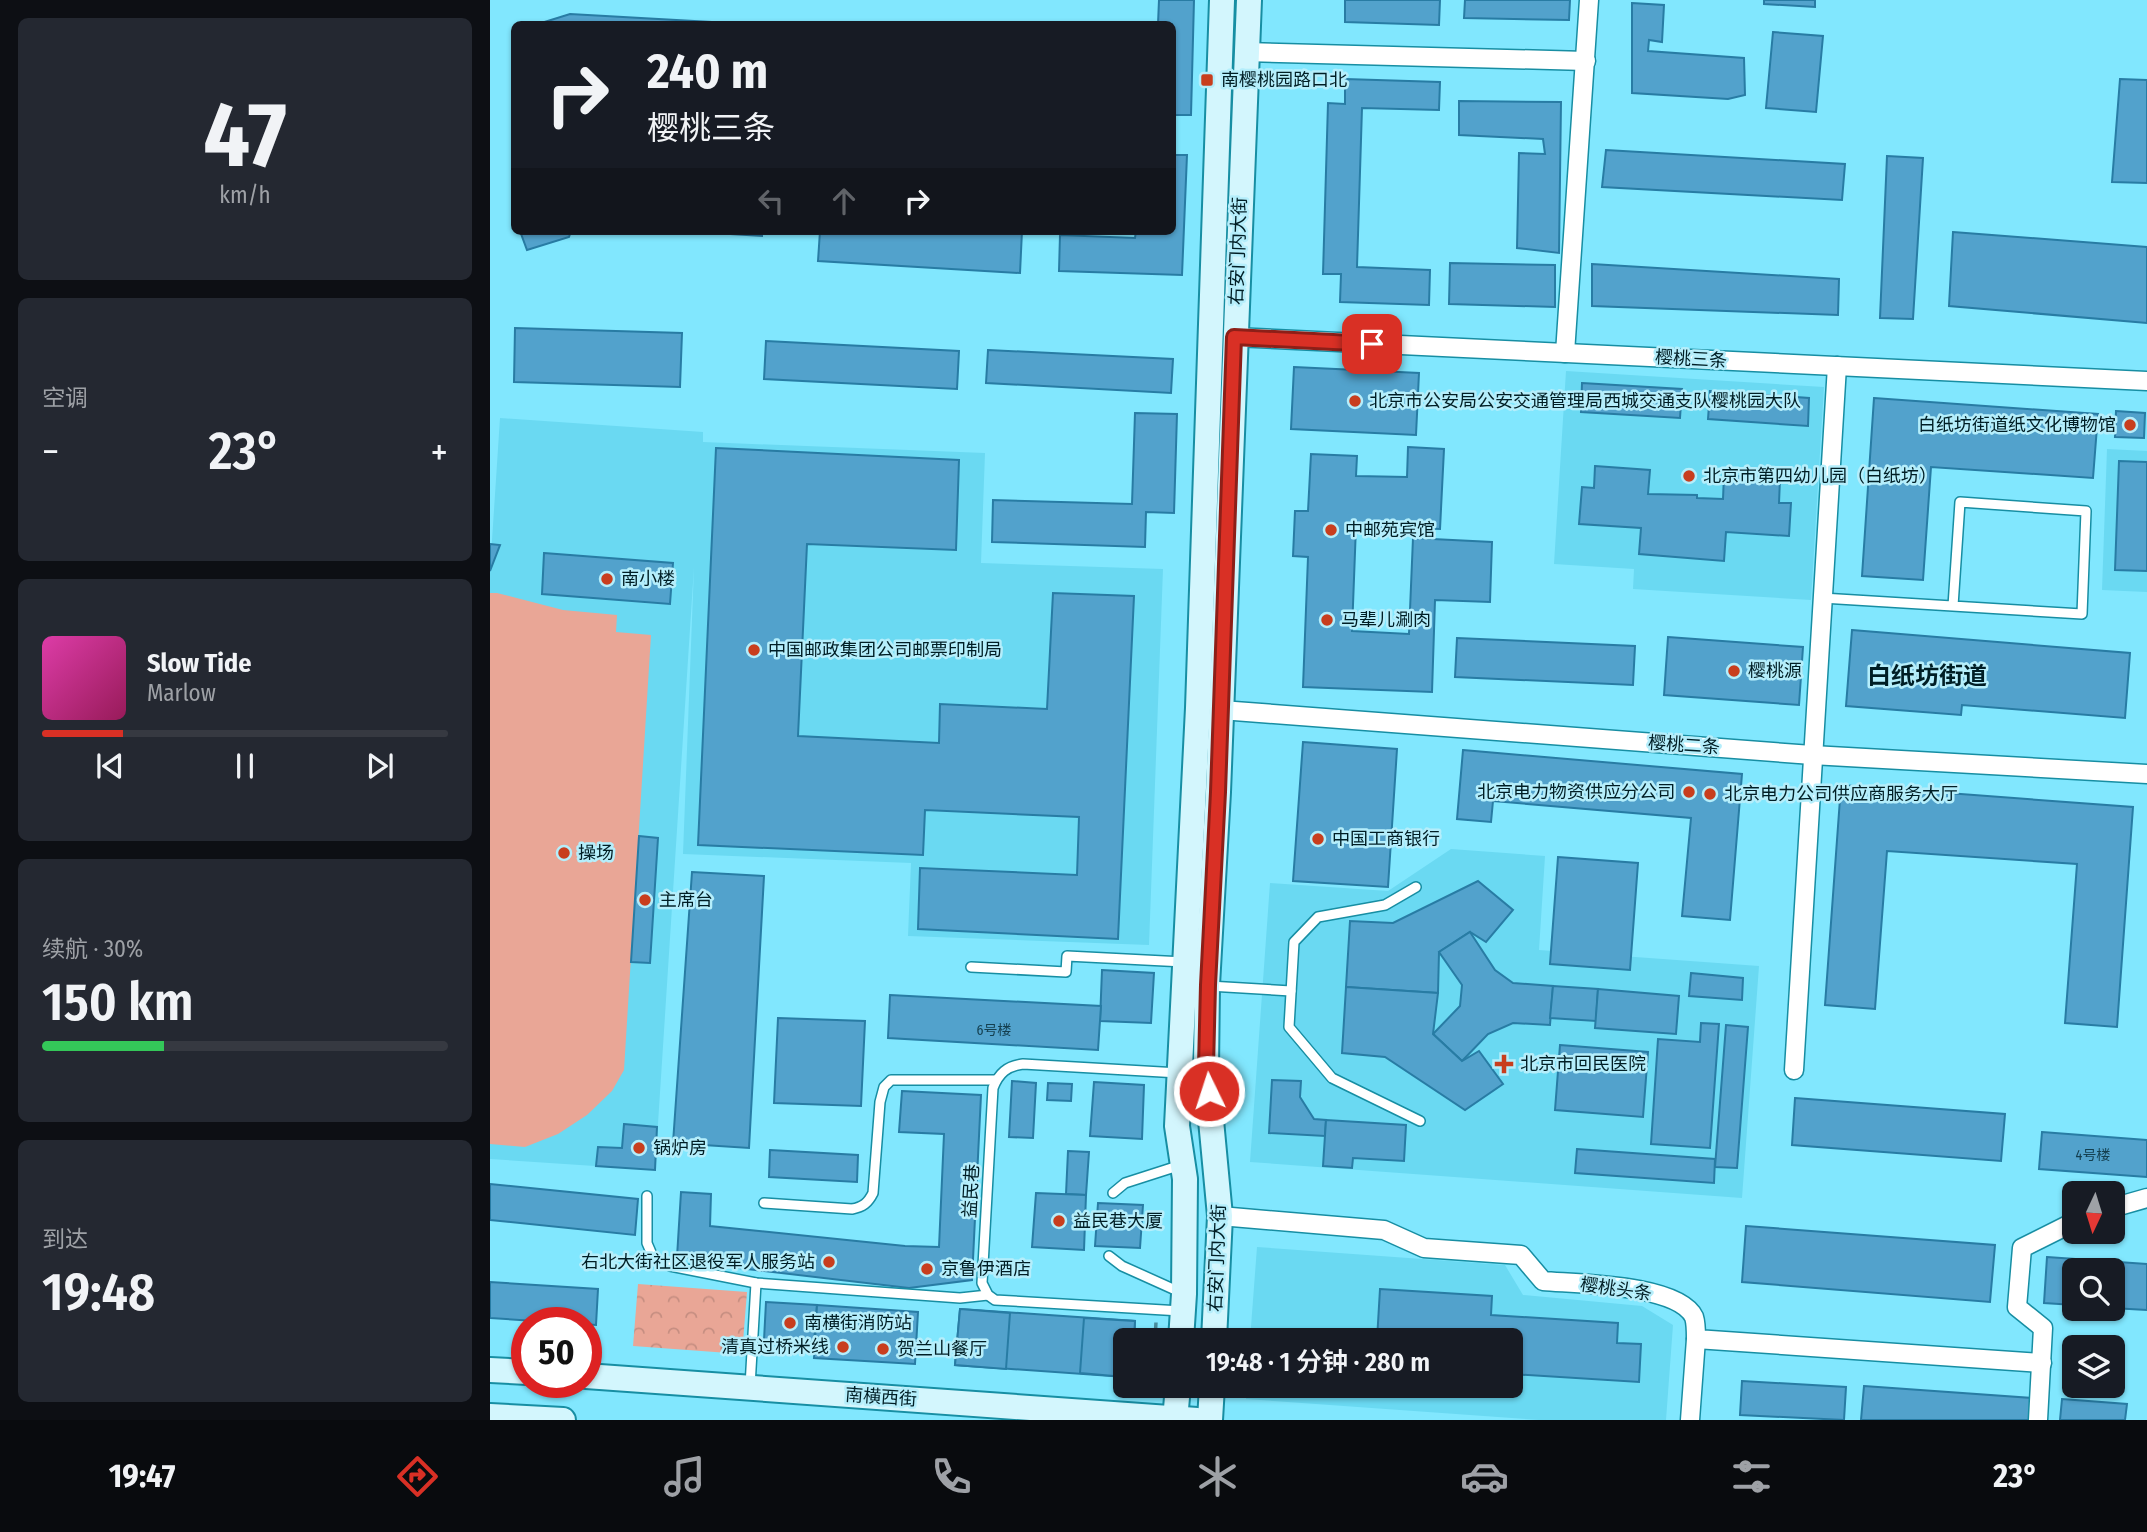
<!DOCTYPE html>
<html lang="zh">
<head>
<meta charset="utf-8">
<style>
	:root { --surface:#171b24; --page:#242831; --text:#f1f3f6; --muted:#9ea1a6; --line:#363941; --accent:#d93025 }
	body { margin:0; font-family:"Fira Sans Condensed","Noto Sans SC",sans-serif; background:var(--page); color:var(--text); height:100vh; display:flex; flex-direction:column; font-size:26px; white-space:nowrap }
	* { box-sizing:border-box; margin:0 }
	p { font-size:23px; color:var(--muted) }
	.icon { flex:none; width:38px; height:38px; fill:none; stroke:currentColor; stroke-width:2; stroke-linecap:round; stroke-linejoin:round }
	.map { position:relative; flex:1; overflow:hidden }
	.side { display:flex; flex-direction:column; gap:18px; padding:18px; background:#0d0f14; width:490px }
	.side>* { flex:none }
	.guide { position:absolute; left:21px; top:21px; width:665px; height:214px; border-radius:10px; box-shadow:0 2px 5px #0004; background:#171b24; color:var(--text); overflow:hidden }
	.needle { width:46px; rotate:184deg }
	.fabs { position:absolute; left:1572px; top:1181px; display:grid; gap:14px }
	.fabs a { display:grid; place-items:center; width:63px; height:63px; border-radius:10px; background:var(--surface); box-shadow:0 2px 5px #0004; font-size:35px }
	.speed { position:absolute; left:21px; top:1307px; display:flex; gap:14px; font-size:35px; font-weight:700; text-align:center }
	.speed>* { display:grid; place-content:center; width:91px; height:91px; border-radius:50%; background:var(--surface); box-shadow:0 2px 5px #0004; line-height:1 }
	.speed .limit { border:10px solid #d22; background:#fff; color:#111 }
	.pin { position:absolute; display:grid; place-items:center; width:60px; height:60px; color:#fff; margin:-30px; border-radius:14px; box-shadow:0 4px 10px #0006 }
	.me { position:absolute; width:77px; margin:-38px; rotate:356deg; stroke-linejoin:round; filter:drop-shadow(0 0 5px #0008) }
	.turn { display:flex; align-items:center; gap:24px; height:147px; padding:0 21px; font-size:32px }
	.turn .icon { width:91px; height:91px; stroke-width:2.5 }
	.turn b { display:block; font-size:49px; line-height:60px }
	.lanes { display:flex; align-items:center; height:66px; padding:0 21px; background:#0003; justify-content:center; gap:35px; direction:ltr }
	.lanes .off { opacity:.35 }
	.big { font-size:52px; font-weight:600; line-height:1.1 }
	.side .tile { flex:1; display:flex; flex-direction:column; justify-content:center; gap:10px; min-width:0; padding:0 24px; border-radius:10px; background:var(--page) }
	.side .dial { align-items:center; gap:0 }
	.dial b { font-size:91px; line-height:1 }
	.song { display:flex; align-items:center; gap:21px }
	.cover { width:84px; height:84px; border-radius:10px; background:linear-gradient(135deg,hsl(320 70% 55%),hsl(330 70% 35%)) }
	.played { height:7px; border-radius:4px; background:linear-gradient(90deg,var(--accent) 20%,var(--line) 20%) }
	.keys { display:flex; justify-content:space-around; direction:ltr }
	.heat { display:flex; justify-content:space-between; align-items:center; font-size:38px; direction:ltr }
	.charge { height:10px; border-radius:5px; background:linear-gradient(90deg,#34c759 30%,var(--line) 0) }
	.trip { position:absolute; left:623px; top:1328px; width:410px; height:70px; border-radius:10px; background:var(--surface); box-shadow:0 2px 5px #0004; font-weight:600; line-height:70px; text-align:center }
	.menu { display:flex; height:112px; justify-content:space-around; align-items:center; background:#090b0e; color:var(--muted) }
	.menu .icon { width:49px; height:49px }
	.menu .selected { color:var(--accent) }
	.menu b { font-size:32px; color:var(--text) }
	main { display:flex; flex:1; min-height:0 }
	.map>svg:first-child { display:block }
	.built { fill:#6ad9f2 }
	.park { fill:url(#park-crowns) }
	.pitch { fill:#e9a696 }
	.building { fill:#52a2cc; stroke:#287ca4; stroke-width:2 }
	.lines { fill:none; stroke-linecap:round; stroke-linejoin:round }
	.lane-casing { stroke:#178ea3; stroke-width:12 }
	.street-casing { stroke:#178ea3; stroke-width:21 }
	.secondary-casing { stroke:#178ea3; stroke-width:28 }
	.path { stroke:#478c9c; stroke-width:3.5; stroke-dasharray:7 3.5; stroke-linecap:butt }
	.lane { stroke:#fff; stroke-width:9 }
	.street { stroke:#fff; stroke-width:18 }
	.secondary { stroke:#d3f6fd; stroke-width:24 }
	.route-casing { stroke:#8d1f18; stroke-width:18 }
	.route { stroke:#d93025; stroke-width:12 }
	.poi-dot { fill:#c83e1e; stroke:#b5eefb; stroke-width:2.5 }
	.labels { text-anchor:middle; stroke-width:5; stroke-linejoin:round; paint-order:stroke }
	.number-label { font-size:14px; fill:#143f4f }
	.poi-label { font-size:18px; fill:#001e25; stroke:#b5eefb; text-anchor:start }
	.street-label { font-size:18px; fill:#001e25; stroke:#b5eefb }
	.district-label { font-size:24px; font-weight:bold; fill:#001e25; stroke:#b5eefb }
</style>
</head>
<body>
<main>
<section class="side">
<div class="tile dial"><b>47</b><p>km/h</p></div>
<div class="tile"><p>空调</p>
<div class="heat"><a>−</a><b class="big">23°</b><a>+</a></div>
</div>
<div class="tile">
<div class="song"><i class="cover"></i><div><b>Slow Tide</b><p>Marlow</p></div></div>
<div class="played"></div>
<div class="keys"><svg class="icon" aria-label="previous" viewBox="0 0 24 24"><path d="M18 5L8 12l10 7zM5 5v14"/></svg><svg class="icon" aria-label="pause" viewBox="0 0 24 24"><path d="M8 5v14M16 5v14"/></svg><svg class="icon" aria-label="next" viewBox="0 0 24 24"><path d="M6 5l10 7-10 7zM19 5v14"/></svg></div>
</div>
<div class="tile"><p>续航 · 30%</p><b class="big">150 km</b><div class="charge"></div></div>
<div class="tile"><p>到达</p><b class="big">19:48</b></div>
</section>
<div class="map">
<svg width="1657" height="1420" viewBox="0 0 1657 1420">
	<defs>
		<pattern id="park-crowns" width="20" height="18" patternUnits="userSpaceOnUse" patternTransform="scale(1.75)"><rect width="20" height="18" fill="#e9a696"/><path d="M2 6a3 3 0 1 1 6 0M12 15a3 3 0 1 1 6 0" fill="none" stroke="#c68e81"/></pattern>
	</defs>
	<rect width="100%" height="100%" fill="#81e7fe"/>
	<g class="built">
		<polygon points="1076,371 1334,387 1321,600 1143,589 1144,569 1064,564"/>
		<polygon points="10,418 213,432 213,442 495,453 491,563 673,569 659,945 418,936 421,863 193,854 204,567 165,1170 0,1159 0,571"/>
		<polygon points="1617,449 1657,451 1657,592 1612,590"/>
		<polygon points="961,849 1055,856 1049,950 1269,966 1252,1198 760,1162 780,883 898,891"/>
		<polygon points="767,1247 1015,1265 1033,1295 1152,1306 1183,1325 1176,1420 1049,1420 756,1399 757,1386 1020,1386 1020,1340 760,1340"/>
	</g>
	<polygon class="park" points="148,1284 257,1292 252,1354 143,1346"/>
	<polygon class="pitch" points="0,593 7,593 73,610 127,615 126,632 161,635 134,1070 122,1091 97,1115 68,1134 35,1147 0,1144"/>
	<g class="building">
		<polygon points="669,0 704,0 701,115 682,115 682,24 668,24"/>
		<polygon points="855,0 950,0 949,25 855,22"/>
		<polygon points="975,0 1080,0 1079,20 974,18"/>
		<polygon points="1274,0 1325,0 1325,7 1274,4"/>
		<polygon points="1142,3 1174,5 1172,42 1159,40 1158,51 1254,58 1255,95 1238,99 1142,93"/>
		<polygon points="80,14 221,22 221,24 48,24"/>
		<polygon points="1283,32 1333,36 1326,112 1276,108"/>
		<polygon points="855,79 950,82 949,110 872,108 867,267 940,270 939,305 850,302 851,274 833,274 838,103 855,104"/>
		<polygon points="1630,79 1657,80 1657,183 1622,182"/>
		<polygon points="969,101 1071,102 1069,253 1027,248 1029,153 1055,154 1053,139 969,135"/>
		<polygon points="1116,150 1355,164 1352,200 1112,187"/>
		<polygon points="682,155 697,155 692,275 569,271 570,235 645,238 646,231 682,231"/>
		<polygon points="1397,156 1433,158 1423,319 1390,318"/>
		<polygon points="30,231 81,231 79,237 37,250"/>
		<polygon points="191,231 272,231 272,236"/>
		<polygon points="330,231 532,231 530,273 328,261"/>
		<polygon points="1463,232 1657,247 1657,323 1459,306"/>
		<polygon points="960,263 1065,265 1065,307 959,304"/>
		<polygon points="1102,264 1349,279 1348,315 1102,306"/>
		<polygon points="25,328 192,333 190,387 24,382"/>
		<polygon points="276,341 469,351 467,389 274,379"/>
		<polygon points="498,350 683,359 681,393 496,383"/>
		<polygon points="804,367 929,373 926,435 801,429"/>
		<polygon points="1092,383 1192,389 1190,418 1091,412"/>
		<polygon points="1220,391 1319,398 1318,426 1218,419"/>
		<polygon points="1384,398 1608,414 1603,478 1441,467 1433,580 1372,576"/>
		<polygon points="1626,411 1655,413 1654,438 1625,437"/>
		<polygon points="645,413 687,414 684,513 656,512 655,547 502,542 503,500 642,504"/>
		<polygon points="918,447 954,449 950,529 866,526 862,631 919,634 923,538 1002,542 1000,602 945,600 942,692 813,687 818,557 803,556 805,511 818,511 821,454 867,456 866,476 917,477"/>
		<polygon points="226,448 469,460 466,550 317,544 308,736 449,743 450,704 557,709 563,593 644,596 628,939 428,929 430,868 587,875 589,817 435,810 433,855 208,845"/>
		<polygon points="1629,461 1657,462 1657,571 1625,570"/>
		<polygon points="1105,466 1160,470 1158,494 1207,495 1207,498 1233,499 1234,475 1290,479 1289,503 1301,503 1299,536 1236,532 1234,561 1149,554 1151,528 1089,524 1092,487 1104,488"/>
		<polygon points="0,544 10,545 0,571"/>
		<polygon points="54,553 183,563 180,604 52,594"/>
		<polygon points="1362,630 1640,653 1635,718 1472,705 1471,715 1356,706"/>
		<polygon points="1178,637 1313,647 1309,705 1174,695"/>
		<polygon points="967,638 1145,646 1143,685 965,677"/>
		<polygon points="813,742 907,749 898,887 803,881"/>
		<polygon points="973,750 1252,774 1240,920 1192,916 1201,818 1003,801 1001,822 967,819"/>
		<polygon points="1351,785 1643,807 1627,1027 1575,1023 1587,864 1397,851 1385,1009 1335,1005"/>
		<polygon points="149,836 168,838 160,963 141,962"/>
		<polygon points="1068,857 1148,863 1140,970 1060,964"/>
		<polygon points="202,872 274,876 259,1148 183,1143"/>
		<polygon points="988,881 1023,910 996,942 980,932 949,952 948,993 856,987 860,921 903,923"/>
		<polygon points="980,932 1005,970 1023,983 1063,986 1060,1025 1023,1023 998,1034 972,1061 943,1034 970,1006 972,985 949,952"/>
		<polygon points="612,970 664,973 661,1023 610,1021"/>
		<polygon points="1201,973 1253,978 1252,1000 1199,996"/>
		<polygon points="1063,986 1108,989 1106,1021 1060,1018"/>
		<polygon points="856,987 948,993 943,1034 972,1061 989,1051 1013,1084 975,1110 895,1057 852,1053"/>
		<polygon points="1108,989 1189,996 1186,1034 1105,1028"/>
		<polygon points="400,995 611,1006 608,1050 398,1038"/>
		<polygon points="288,1018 375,1021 371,1106 284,1103"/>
		<polygon points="1211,1023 1229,1024 1220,1148 1161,1144 1168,1039 1210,1042"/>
		<polygon points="1236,1025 1258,1027 1247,1168 1225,1167"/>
		<polygon points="1070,1045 1158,1052 1153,1117 1065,1110"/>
		<polygon points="782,1080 811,1081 810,1097 824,1119 836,1120 835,1136 779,1133"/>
		<polygon points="522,1081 546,1083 543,1138 519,1137"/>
		<polygon points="604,1082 654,1085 652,1139 600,1136"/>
		<polygon points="558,1083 582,1084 581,1101 557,1100"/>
		<polygon points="412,1091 491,1095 482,1280 419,1288 214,1264 215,1258 187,1257 191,1192 221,1194 220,1226 415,1246 449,1247 454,1134 409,1132"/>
		<polygon points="1305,1098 1515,1114 1511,1161 1302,1145"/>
		<polygon points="836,1120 916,1125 914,1161 863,1158 862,1168 833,1166"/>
		<polygon points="134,1124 167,1127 165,1170 106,1166 108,1147 132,1148"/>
		<polygon points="1552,1132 1657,1140 1657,1177 1549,1169"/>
		<polygon points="1087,1149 1225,1159 1224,1183 1085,1173"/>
		<polygon points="280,1150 368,1155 367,1182 279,1177"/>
		<polygon points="578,1151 599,1152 596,1195 576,1194"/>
		<polygon points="0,1184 148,1199 145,1235 0,1220"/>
		<polygon points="546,1193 596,1195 594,1250 542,1247"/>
		<polygon points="608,1203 653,1205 650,1248 605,1246"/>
		<polygon points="1256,1226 1505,1245 1500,1302 1252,1282"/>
		<polygon points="1557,1257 1657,1264 1657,1310 1622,1308 1622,1270 1584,1270 1584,1305 1554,1303"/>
		<polygon points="0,1282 108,1289 106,1325 0,1318"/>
		<polygon points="890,1289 1002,1296 1001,1315 1128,1323 1127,1343 1151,1344 1149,1382 1020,1374 1020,1340 887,1340"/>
		<polygon points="276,1302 327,1305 324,1342 274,1340"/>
		<polygon points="327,1305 428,1312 425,1364 324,1358"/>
		<polygon points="470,1309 645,1321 644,1340 635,1340 635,1377 465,1365"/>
		<polygon points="470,1309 520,1313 516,1369 465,1365"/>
		<polygon points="594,1318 645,1321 644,1340 635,1340 635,1377 590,1373"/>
		<polygon points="1252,1381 1356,1387 1354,1420 1250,1415"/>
		<polygon points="1374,1386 1542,1398 1541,1420 1371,1420"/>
		<polygon points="1572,1399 1637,1404 1635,1420 1570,1420"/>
	</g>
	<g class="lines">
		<defs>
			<g id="lane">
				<polyline points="1332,598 1592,614 1596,511 1470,502 1463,606"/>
				<polyline points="926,887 895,905 828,917 804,942 799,1027 842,1078 930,1121"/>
				<polyline points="481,967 576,972 577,956 694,962"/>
				<polyline points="719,986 801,991"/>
				<path d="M 689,1073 L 533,1064 C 517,1066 509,1073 503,1088 L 492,1283 L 498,1295 L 505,1300 L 691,1311"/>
				<polyline points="623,1193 635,1183 691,1165"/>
				<polyline points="157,1196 157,1243 163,1257 180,1266 266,1283 470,1298 498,1295"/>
				<path d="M 274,1203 L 362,1209 C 373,1207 378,1203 383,1193 L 390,1102 L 394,1087 L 401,1080 L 506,1080"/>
				<polyline points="619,1256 632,1266 692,1293"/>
				<polyline points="260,1386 266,1283"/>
			</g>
			<g id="street">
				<polyline points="756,52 1096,61"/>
				<polyline points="744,337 1657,381"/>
				<polyline points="1075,353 1099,0"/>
				<polyline points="731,710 1322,755 1657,774"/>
				<polyline points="1304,1070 1347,366"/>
				<polyline points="1622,1208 1657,1198"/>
				<path d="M 730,1216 L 894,1230 L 934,1248 L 1031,1255 L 1053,1281 C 1086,1284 1188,1284 1204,1317 C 1206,1323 1206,1333 1206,1339 L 1552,1363"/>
				<polyline points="1200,1420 1206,1339"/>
				<polyline points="1548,1420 1553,1328 1527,1307 1532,1248 1584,1222"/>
			</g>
			<g id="secondary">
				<polyline points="691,1340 694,1294 695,1179 687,1126 708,708 732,0"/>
				<polyline points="724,1340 730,1216 716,1067 717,985 728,792 759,0"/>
				<polyline points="0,1370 37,1372"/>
				<polyline points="96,1376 707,1420"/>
				<polyline points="0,1416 73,1420"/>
				<polyline points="685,1420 688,1386"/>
				<polyline points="720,1420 722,1386"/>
			</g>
		</defs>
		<use href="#lane" class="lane-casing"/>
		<use href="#street" class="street-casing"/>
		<use href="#secondary" class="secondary-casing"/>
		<polyline class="path" points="665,1340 666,1322"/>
		<use href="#lane" class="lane"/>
		<use href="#street" class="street"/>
		<use href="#secondary" class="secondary"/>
	</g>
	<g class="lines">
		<defs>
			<polyline id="route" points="719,1091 716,1067 718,985 728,792 744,337 882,344"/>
		</defs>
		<use href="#route" class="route-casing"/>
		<use href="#route" class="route"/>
	</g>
	<g class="poi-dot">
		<rect x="710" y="73" width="14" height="14" rx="3.5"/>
		<circle cx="865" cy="401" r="7"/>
		<circle cx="1640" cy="425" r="7"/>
		<circle cx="1199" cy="476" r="7"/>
		<circle cx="841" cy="530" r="7"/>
		<circle cx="117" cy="579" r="7"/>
		<circle cx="837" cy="620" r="7"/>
		<circle cx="264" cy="650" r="7"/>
		<circle cx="1244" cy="671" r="7"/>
		<circle cx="1199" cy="792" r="7"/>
		<circle cx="1220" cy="794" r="7"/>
		<circle cx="828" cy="839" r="7"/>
		<circle cx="74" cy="853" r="7"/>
		<circle cx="155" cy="900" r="7"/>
		<path d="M1010.5 1053.5h7v7h7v7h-7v7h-7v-7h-7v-7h7z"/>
		<circle cx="149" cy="1148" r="7"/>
		<circle cx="569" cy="1221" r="7"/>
		<circle cx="339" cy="1262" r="7"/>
		<circle cx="437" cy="1269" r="7"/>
		<circle cx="300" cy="1323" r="7"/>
		<circle cx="353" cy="1347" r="7"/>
		<circle cx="393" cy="1349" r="7"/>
	</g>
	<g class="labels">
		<g class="number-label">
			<text x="504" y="1035">6号楼</text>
			<text x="1603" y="1160">4号楼</text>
		</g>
		<g class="poi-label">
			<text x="731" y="86">南樱桃园路口北</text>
			<text x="879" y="407">北京市公安局公安交通管理局西城交通支队樱桃园大队</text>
			<text x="1626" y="431" text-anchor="end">白纸坊街道纸文化博物馆</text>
			<text x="1213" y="482">北京市第四幼儿园（白纸坊）</text>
			<text x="855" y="536">中邮苑宾馆</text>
			<text x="131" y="585">南小楼</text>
			<text x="851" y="626">马辈儿涮肉</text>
			<text x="278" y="656">中国邮政集团公司邮票印制局</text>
			<text x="1258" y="677">樱桃源</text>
			<text x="1185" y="798" text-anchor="end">北京电力物资供应分公司</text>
			<text x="1234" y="800">北京电力公司供应商服务大厅</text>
			<text x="842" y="845">中国工商银行</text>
			<text x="88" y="859">操场</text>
			<text x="169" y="906">主席台</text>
			<text x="1030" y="1070">北京市回民医院</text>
			<text x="163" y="1154">锅炉房</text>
			<text x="583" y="1227">益民巷大厦</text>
			<text x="325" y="1268" text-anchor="end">右北大街社区退役军人服务站</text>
			<text x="451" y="1275">京鲁伊酒店</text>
			<text x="314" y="1329">南横街消防站</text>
			<text x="339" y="1353" text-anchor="end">清真过桥米线</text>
			<text x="407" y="1355">贺兰山餐厅</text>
		</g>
		<g class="street-label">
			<text transform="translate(748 251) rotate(-88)" y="6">右安门内大街</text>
			<text transform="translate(1201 359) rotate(3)" y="6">樱桃三条</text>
			<text transform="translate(1194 745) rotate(4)" y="6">樱桃二条</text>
			<text transform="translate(481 1191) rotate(-87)" y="6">益民巷</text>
			<text transform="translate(727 1258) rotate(-88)" y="6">右安门内大街</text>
			<text transform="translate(1126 1289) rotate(8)" y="6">樱桃头条</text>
			<text transform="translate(391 1397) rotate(4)" y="6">南横西街</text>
		</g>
		<g class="district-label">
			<text x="1437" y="684">白纸坊街道</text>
		</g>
	</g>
</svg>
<div class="fabs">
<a><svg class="needle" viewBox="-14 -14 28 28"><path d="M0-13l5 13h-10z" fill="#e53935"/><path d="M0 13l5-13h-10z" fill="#9ea1a6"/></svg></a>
<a><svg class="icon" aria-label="search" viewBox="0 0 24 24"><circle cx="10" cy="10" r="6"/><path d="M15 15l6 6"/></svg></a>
<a><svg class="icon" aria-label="layers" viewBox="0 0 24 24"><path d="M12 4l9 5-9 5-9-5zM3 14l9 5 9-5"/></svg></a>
</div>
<div class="speed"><div class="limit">50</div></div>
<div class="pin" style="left:882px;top:344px;background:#d93025"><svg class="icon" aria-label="arrive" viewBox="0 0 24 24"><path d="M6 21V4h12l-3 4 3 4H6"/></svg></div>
<svg class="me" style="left:719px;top:1091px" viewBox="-20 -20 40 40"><circle r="17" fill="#d93025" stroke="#fff" stroke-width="3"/><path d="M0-11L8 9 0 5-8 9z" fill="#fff"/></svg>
<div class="trip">19:48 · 1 分钟 · 280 m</div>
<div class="guide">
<div class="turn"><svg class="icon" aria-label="right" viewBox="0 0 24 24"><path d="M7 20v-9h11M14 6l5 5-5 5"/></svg><div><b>240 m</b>樱桃三条</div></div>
<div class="lanes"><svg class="icon off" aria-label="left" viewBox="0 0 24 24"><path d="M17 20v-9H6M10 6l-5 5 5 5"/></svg><svg class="icon off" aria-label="ahead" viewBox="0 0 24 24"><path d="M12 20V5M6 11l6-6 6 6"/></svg><svg class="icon" aria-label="right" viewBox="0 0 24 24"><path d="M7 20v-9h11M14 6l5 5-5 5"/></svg></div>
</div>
</div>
</main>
<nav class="menu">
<b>19:47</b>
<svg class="icon selected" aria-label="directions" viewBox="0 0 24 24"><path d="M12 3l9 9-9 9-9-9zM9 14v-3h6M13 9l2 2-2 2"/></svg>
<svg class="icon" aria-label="music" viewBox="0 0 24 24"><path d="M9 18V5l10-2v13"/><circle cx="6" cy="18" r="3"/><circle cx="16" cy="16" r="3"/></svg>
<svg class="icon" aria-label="phone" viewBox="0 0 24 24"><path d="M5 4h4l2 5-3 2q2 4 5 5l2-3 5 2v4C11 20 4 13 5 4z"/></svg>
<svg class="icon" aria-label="climate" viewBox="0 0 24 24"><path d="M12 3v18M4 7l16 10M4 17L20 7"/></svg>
<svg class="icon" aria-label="car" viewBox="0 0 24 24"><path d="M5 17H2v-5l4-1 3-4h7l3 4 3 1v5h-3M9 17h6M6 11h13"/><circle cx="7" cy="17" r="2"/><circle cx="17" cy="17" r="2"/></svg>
<svg class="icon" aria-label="filters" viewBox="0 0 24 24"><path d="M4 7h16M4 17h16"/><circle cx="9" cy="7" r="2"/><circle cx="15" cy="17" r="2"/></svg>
<b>23°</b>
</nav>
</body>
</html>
